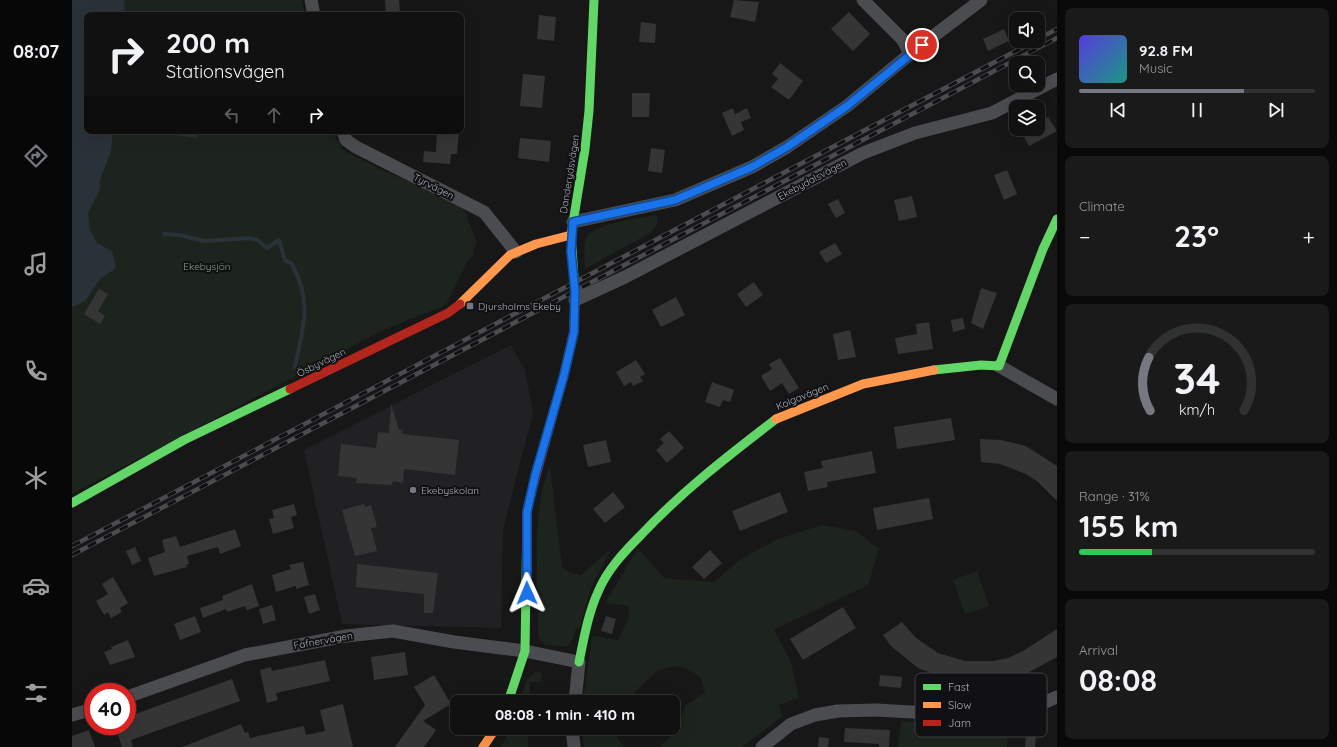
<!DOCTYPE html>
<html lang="en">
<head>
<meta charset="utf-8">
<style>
	:root { --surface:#111; --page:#1a1a1a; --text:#f1f3f6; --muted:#9c9d9f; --line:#303131; --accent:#757880 }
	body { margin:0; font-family:Quicksand,sans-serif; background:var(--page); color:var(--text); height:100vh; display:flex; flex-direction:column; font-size:15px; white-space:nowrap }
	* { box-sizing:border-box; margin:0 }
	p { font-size:13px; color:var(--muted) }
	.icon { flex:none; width:22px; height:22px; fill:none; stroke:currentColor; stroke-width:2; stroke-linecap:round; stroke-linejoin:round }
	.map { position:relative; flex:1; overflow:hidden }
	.side { display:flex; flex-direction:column; gap:8px; padding:8px; background:#090909; width:280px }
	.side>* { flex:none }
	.banner { position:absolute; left:12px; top:12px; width:380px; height:122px; border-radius:8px; box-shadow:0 4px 16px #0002,0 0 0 1px var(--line); background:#111; color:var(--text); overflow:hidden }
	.buttons { position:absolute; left:937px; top:12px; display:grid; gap:8px }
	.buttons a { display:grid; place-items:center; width:36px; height:36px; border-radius:8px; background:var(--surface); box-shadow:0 4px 16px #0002,0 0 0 1px var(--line); font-size:20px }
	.speed { position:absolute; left:12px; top:683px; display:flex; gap:8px; font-size:20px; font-weight:700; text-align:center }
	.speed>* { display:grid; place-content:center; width:52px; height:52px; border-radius:50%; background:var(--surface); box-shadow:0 4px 16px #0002,0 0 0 1px var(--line); line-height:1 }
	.speed .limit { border:6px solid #d22; background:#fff; color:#111 }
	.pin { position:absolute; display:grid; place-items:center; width:34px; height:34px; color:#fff; margin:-17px; border:2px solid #fff; border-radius:50%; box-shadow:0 1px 4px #0007 }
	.me { position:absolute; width:44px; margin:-22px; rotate:359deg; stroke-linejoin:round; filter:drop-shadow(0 0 3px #0008) }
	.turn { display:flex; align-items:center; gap:14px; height:84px; padding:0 16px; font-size:18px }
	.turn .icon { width:52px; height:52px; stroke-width:2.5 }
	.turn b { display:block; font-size:28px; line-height:34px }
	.lanes { display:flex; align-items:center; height:38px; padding:0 16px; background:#0003; justify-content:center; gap:20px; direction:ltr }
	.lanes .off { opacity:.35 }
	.big { font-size:30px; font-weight:700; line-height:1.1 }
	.side .card { flex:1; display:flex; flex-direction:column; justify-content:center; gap:6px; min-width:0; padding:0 14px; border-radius:8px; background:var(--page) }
	.side .dial { align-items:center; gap:0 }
	.dial svg { height:104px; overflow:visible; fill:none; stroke:var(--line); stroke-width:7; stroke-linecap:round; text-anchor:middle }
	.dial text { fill:var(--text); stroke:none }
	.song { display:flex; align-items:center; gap:12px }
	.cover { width:48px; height:48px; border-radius:6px; background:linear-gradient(135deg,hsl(250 70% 55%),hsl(170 70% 35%)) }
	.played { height:4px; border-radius:2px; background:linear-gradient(90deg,var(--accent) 70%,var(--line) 70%) }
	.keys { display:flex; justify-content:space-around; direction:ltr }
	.heat { display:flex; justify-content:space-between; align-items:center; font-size:22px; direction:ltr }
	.charge { height:6px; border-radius:3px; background:linear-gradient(90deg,#34c759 31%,var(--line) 0) }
	.trip { position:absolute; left:378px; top:695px; width:230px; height:40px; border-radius:8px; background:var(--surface); box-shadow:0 4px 16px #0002,0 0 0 1px var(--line); font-weight:700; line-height:40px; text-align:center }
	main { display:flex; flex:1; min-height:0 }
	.tab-bar { display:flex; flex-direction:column; width:72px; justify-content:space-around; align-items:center; background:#070707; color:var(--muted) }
	.tab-bar .icon { width:28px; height:28px }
	.tab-bar .on { color:var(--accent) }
	.tab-bar b { font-size:18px; color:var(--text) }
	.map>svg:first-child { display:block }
	.built { fill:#212123 }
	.green { fill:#1d241e }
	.water { fill:#2a3239 }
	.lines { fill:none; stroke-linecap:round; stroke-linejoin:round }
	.stream { stroke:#2a3239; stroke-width:4 }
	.building { fill:#353536 }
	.street { stroke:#4b4c50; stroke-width:13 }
	.fast { stroke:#63d668; stroke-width:9 }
	.slow { stroke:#ff974d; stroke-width:9 }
	.jam { stroke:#b3261e; stroke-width:9 }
	.rail-casing { stroke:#4b4c4f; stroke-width:4.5 }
	.rail { stroke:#111113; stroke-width:3; stroke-dasharray:9; stroke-linecap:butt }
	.route-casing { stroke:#114b97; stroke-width:10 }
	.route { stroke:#1a73e8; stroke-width:7 }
	.poi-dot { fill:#757880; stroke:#111113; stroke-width:1.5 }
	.labels { text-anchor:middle; stroke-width:4; stroke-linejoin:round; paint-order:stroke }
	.street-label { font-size:10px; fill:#a8adb8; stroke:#111113 }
	.park-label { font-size:10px; fill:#7fa381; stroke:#111113 }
	.poi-label { font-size:10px; fill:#a8adb8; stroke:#111113; text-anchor:start }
	.key { fill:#111113; stroke:#3e4045; stroke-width:1 }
	.key-label { font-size:11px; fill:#a8adb8 }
</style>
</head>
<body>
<main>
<nav class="tab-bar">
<b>08:07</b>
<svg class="icon on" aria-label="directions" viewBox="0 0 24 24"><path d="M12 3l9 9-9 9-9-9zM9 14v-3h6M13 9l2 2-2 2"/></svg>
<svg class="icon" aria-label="music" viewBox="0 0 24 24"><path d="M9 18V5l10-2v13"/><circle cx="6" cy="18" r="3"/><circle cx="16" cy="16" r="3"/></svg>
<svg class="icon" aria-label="phone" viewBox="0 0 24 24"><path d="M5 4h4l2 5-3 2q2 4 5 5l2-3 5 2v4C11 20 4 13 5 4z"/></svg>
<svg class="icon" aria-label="climate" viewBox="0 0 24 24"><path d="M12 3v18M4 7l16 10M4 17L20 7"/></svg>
<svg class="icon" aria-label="car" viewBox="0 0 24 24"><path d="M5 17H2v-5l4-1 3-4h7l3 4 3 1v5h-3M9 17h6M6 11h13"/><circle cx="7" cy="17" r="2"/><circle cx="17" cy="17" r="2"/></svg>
<svg class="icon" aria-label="filters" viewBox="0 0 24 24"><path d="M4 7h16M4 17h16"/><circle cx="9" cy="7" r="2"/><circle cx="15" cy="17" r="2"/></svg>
</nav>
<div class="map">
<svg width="985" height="747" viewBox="0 0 985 747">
	<rect width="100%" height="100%" fill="#171717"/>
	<polygon class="built" points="439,345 453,370 461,413 431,530 429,628 270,624 232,450"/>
	<g class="green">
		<polygon points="0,0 230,0 233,15 15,15 15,131 262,131 264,139 272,151 312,171 390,204 405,243 401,250 402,254 394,264 374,305 311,330 0,494"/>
		<path d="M 585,215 L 585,223 L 580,232 L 513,269 C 513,260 510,243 516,235 C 526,223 569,218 585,215 Z"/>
		<path d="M 478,466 L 490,567 L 498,573 L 509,575 L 539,549 L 519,588 L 507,629 L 504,628 L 501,638 L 496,646 L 473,645 L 467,638 L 466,629 C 466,579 459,511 478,466 Z"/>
		<path d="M 750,525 L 784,531 L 807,549 L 796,585 L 702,630 L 719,662 L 727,698 L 707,705 L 711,716 L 670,747 L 587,747 L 605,731 L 613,706 L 633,692 L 629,678 C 624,674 617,669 610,667 C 587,662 568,686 556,702 L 511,702 L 520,636 L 546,640 L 557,617 L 556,606 L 533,603 L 566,548 L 592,578 L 642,582 L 669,559 L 706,539 Z"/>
		<polygon points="905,571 917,606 893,614 881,580"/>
		<polygon points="464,672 470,673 469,682 458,682 457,702 447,702 455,679"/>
		<path d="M 829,721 L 927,727 C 933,732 937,739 935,747 L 826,747 Z"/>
		<polygon points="439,728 456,728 456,747 429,747"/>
		<polygon points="510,728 543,728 546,740 552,747 512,747"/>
	</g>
	<g class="water">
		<polygon points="0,0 52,0 53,15 15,15 15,131 41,131 39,151 28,180 28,189 16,213 18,230 25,243 40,251 44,268 28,279 13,301 0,307"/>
		<polygon points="71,131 126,131 125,138"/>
	</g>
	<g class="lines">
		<path class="stream" d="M 92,234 L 107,235 L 133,241 L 177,238 L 185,240 L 195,248 L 207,240 L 213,260 L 220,264 C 241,304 231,326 223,367"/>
	</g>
	<g class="building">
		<polygon points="313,0 327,0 328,15 314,15"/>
		<polygon points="662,0 687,2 683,22 658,17"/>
		<polygon points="777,12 798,34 781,51 759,29"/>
		<polygon points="467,15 484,17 482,41 465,39"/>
		<polygon points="569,22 584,24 583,43 567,42"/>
		<polygon points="932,29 937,41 916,51 911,39"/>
		<polygon points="708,63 731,81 717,100 699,87 706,79 700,74"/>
		<polygon points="451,74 473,76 470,108 448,106"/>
		<polygon points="560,93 578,93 577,117 560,117"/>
		<polygon points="661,108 663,114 675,108 679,118 669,122 672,130 660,136 650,113"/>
		<polygon points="976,117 985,131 957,146 948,129 966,129 966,122"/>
		<polygon points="365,131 387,131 385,154 379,154 378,164 351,162 352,151 364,152"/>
		<polygon points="448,138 479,141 477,162 446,158"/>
		<polygon points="579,148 593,150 590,173 576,171"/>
		<polygon points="935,170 945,194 932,200 922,175"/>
		<polygon points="840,196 845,217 827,221 822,200"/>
		<polygon points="766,199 773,213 764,218 756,204"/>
		<polygon points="763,243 770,254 754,263 747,252"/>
		<polygon points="682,282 691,295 674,307 665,294"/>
		<polygon points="909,288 925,293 911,329 899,323"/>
		<polygon points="27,289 36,294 26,311 33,316 28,324 12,314"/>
		<polygon points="604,297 613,315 589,327 580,310"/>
		<polygon points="891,318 893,329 881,332 879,320"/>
		<polygon points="857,322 861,349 826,354 823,338 845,334 844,324"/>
		<polygon points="778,330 784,357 766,360 761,334"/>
		<polygon points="708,358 727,388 717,394 710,383 698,391 689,376 700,369 697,364"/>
		<polygon points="564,360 573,374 568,377 571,381 561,386 559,382 552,386 544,372"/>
		<polygon points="640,382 662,390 658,402 651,400 648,407 633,402"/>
		<polygon points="319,404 327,430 330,430 330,434 387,440 383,475 332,469 331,483 321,481 320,485 284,483 285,478 266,476 269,444 304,448 306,432 317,433"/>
		<polygon points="879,418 883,440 825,449 822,427"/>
		<polygon points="597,431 612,448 595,463 584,450 592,443 588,439"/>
		<polygon points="908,439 929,440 954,446 985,466 985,501 966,482 954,474 928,464 909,462"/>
		<polygon points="534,440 539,462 516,467 511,445"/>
		<polygon points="800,451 804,473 755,482 756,487 736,491 732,472 751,468 749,461"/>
		<polygon points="541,492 553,507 533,523 521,509"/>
		<polygon points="708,492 716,512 668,531 660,511"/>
		<polygon points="857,498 861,519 805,530 801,508"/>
		<polygon points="222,504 225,515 219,517 222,528 201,534 197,519 202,518 200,510"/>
		<polygon points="292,504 293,507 299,505 305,527 299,528 305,551 283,556 270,510"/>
		<polygon points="163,529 169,546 148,554 146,547 115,556 117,564 114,565 115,567 82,576 76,558 93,552 90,540 104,536 108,547"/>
		<polygon points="63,547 69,561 60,565 54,551"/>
		<polygon points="638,550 650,563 632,579 620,567"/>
		<polygon points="231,562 237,585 224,589 224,586 204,592 200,575 219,569 217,565"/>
		<polygon points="285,564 366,573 361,613 352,613 352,594 284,587"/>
		<polygon points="41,577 56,603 48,608 50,612 39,618 36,612 32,615 24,601 36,594 30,584"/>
		<polygon points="180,584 187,606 175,610 173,606 155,612 154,609 131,618 128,608 151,600 150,596"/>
		<polygon points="243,594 248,610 237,614 232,597"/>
		<polygon points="200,605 204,620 191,624 187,609"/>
		<polygon points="771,607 784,628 731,660 718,639"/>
		<polygon points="123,616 129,632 108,640 102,624"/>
		<polygon points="534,616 544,619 540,634 529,631"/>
		<polygon points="830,622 844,638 866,653 893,661 921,661 936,658 951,651 985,629 985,657 946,678 912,684 885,683 846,668 819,646 811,635"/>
		<polygon points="56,640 63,657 38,665 32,652 40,649 39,647"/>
		<polygon points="333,652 336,675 302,680 299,657"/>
		<polygon points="253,660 258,681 204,693 206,700 195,703 188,670 199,667 200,671"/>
		<polygon points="362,675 379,704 351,721 364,730 352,747 323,747 353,705 342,687"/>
		<polygon points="808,675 830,677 829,688 807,686"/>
		<polygon points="160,679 168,701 59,740 61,747 50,747 43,726 55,726 55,717"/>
		<polygon points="271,704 281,747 110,747 169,724 173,733 176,732 178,738 232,726 234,735 253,731 248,710"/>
		<polygon points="773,728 818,730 817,747 807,747 807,744 772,742"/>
		<polygon points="17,730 23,747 0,747 0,736"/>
		<polygon points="954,735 964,736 963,747 953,747"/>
		<polygon points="747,737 757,738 756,747 746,747"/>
	</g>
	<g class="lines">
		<g class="street">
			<polyline points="239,0 242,15"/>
			<polyline points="791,0 831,40 838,54"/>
			<polyline points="271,131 274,140 284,147 412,212 444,252"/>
			<polyline points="501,222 603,200 680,167 715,147 775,106 838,54 909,0"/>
			<polyline points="503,300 553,277 791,153 843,133 920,113 985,79"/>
			<polyline points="927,366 985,399"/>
			<polyline points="55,697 173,655 274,636 321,631 382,642 453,651 507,662 503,702"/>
			<polyline points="0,715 21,709"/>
			<polyline points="500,728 502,747"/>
			<polyline points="690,747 719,724 743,715 766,711 804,710 929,717 946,714 985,697"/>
		</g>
		<g class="fast">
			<polyline points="502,330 503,291 499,235 513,149 517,111 522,0"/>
			<polyline points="862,370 909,365 927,366 971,249 985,219"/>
			<polyline points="0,503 112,440 218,389"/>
			<path d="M 507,662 C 512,638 516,614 526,592 C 535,570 552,552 568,536 C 609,492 656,456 704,419"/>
			<polyline points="436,702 453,651 455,512 459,494"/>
		</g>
		<g class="slow">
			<polyline points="388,304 438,255 464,244 499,235"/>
			<polyline points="704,419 791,384 862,370"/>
			<polyline points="411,747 424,728"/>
		</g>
		<g class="jam">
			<polyline points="218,389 376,313 388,304"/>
			<polyline points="459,494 492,375 502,330"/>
		</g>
		<defs>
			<g id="rail">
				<polyline points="966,39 985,29"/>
				<polyline points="0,546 963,41"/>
				<polyline points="0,555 985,38"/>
			</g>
		</defs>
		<use href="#rail" class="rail-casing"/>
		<use href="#rail" class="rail"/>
	</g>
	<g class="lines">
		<defs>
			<polyline id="route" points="455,593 455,512 463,476 492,375 502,332 503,291 499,251 501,222 603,200 680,167 715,147 775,106 850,45"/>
		</defs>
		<use href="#route" class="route-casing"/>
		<use href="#route" class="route"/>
	</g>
	<g class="poi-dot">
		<rect x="394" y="302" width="8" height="8" rx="2"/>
		<circle cx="341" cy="490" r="4"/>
	</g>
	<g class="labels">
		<g class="street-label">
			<text transform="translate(497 174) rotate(-81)" y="4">Danderydsvägen</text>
			<text transform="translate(740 179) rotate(-28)" y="4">Ekebydalsvägen</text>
			<text transform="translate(362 186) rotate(27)" y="4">Tyrvägen</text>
			<text transform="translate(249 362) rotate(-26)" y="4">Ösbyvägen</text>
			<text transform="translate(730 396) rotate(-22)" y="4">Kolgavägen</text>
			<text transform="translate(251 640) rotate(-10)" y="4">Fafnervägen</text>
		</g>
		<g class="park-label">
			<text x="135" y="270">Ekebysjön</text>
		</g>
		<g class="poi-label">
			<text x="406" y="310">Djursholms Ekeby</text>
			<text x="349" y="494">Ekebyskolan</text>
		</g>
	</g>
	<rect x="843" y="673" width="132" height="64" rx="6" class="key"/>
	<rect x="851" y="684" width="18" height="6" fill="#63d668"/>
	<rect x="851" y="702" width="18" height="6" fill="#ff974d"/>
	<rect x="851" y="720" width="18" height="6" fill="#b3261e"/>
	<g class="key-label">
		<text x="876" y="691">Fast</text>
		<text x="876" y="709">Slow</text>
		<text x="876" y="727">Jam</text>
	</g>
</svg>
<div class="buttons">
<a><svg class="icon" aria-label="sound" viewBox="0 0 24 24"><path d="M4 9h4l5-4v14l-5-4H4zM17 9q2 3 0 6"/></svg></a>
<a><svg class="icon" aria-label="search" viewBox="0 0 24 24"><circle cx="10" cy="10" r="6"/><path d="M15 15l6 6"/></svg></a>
<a><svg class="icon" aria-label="layers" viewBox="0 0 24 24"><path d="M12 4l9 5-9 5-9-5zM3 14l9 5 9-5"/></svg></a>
</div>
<div class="speed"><div class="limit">40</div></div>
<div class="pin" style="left:850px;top:45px;background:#d93025"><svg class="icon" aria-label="arrive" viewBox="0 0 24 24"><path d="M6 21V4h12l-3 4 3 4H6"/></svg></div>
<svg class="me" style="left:455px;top:593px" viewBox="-20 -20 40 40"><path d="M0-17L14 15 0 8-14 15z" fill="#1a73e8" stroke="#fff" stroke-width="4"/></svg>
<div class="trip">08:08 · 1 min · 410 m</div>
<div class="banner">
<div class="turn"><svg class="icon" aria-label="right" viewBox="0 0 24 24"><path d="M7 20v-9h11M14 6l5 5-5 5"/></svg><div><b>200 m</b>Stationsvägen</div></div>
<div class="lanes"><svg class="icon off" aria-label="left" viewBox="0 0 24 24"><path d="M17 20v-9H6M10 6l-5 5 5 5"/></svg><svg class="icon off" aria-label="ahead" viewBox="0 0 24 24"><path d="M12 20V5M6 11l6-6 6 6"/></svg><svg class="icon" aria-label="right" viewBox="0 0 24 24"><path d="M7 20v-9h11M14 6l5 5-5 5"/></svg></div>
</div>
</div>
<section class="side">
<div class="card">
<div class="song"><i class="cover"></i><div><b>92.8 FM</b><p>Music</p></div></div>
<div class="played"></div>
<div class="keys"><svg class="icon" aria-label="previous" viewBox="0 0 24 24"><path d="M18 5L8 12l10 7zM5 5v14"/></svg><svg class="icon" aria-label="pause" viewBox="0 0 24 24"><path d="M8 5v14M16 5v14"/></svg><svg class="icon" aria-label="next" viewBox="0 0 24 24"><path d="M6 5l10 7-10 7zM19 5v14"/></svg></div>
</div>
<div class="card"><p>Climate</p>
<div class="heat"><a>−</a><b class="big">23°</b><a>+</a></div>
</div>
<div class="card dial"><svg viewBox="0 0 100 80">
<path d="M14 69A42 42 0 1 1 86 69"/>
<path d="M14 69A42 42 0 0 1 13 28" stroke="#757880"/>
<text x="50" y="56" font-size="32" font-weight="700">34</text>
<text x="50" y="72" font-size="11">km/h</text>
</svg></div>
<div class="card"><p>Range · 31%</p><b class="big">155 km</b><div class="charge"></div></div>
<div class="card"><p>Arrival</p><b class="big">08:08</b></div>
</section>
</main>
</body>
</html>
